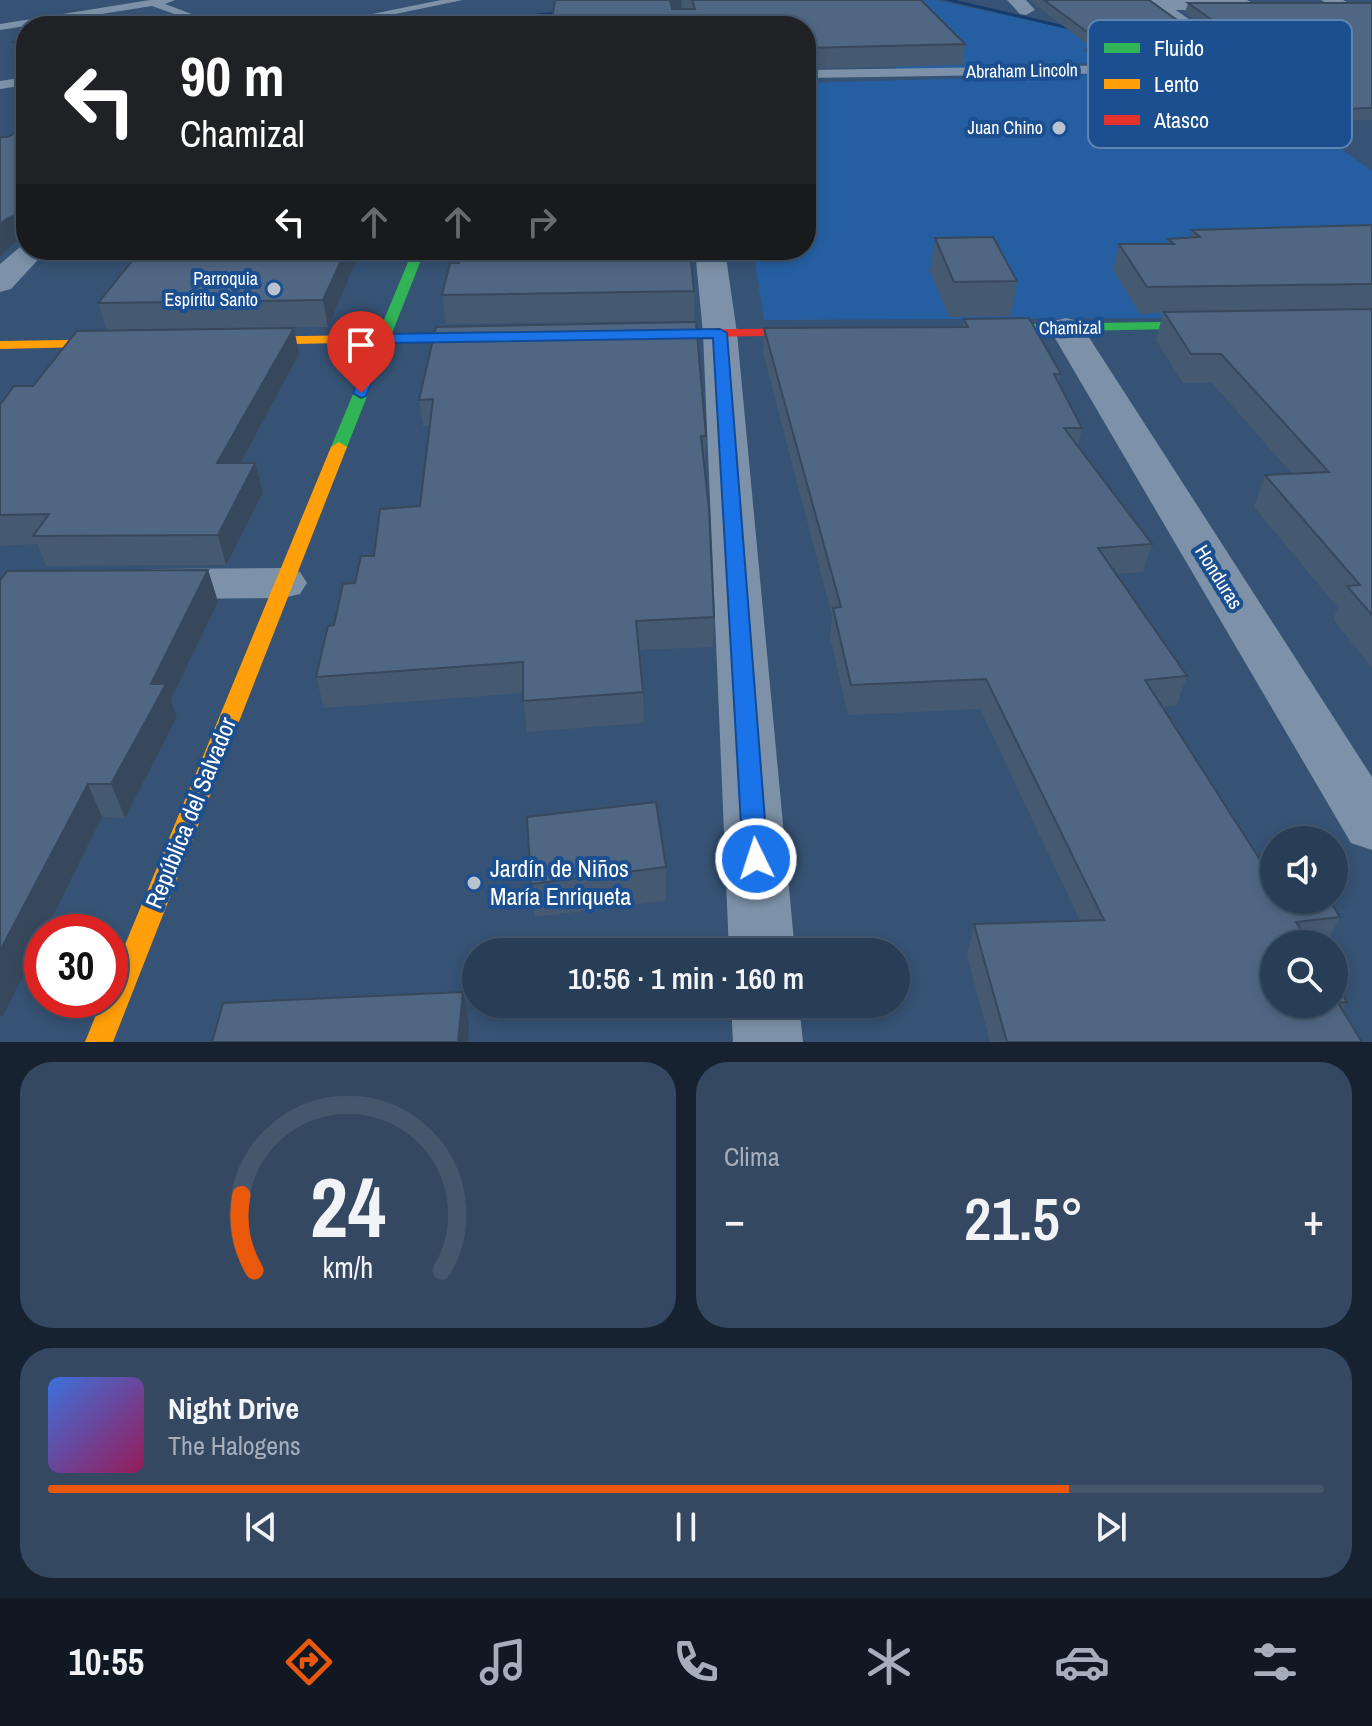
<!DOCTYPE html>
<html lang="es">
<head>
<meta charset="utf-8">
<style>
	:root { --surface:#283e57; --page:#344961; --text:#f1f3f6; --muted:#a5aeba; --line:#44576d; --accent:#ea580c }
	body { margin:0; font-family:"Archivo Narrow",sans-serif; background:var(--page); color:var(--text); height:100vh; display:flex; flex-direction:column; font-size:30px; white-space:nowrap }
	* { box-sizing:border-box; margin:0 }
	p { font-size:26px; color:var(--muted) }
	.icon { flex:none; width:44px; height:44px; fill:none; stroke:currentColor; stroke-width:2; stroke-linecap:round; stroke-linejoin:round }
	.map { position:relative; height:1042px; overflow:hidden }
	.sheet { display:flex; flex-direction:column; gap:20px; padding:20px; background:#162230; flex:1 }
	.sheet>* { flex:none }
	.top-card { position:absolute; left:16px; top:16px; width:800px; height:244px; border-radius:32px; box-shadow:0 4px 12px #0003,0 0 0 2px var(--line); background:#202124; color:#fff; overflow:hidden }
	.controls { position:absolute; left:1260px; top:826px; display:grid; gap:16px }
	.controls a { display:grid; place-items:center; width:88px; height:88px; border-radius:50%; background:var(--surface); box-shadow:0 4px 12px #0003,0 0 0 2px var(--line); font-size:40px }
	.speed { position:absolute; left:24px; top:914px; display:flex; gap:16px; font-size:40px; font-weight:700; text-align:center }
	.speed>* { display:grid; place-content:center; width:104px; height:104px; border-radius:50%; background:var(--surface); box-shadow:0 4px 12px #0003,0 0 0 2px var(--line); line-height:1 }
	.speed .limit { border:12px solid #d22; background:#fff; color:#111 }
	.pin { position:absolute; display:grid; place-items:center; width:68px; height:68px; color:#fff; margin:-82px -34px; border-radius:50% 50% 50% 0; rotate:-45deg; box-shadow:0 0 8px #0007 }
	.pin .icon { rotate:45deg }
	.me { position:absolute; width:88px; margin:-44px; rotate:356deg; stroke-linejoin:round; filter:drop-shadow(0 0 6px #0008) }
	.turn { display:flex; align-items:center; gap:28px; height:168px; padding:0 32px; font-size:36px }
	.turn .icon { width:104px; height:104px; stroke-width:2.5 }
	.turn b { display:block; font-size:56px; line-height:68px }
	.lanes { display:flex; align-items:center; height:76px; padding:0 32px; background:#0003; justify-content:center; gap:40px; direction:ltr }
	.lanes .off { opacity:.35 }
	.big { font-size:60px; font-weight:600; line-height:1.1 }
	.sheet .card { flex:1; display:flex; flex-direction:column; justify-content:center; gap:12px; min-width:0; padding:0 28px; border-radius:32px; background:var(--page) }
	.sheet .dial { align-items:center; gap:0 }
	.dial svg { height:208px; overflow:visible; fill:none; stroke:var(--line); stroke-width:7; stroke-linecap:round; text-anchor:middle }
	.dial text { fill:var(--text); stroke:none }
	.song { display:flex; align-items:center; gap:24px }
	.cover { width:96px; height:96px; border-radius:12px; background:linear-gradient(135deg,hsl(220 70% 55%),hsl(330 70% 35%)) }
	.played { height:8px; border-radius:4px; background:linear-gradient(90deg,var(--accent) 80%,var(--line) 80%) }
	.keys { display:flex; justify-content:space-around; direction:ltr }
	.heat { display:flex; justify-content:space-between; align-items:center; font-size:44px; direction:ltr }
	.sheet .tiles { flex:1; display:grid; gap:20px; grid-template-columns:1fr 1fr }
	.card:last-child { grid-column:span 2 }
	.trip { position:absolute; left:462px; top:938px; width:448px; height:80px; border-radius:40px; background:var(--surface); box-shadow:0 4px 12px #0003,0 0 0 2px var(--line); font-weight:600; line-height:80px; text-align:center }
	.menu { display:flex; height:128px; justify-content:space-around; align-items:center; background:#101923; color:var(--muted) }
	.menu .icon { width:56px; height:56px }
	.menu .active { color:var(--accent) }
	.menu b { font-size:36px; color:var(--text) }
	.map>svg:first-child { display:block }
	.green { fill:#265fa1 }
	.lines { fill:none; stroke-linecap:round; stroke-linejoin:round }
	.stream { fill:#153c6e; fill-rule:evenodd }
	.lane { fill:#7d92a8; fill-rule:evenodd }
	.street { fill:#7d92a8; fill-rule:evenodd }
	.fast { fill:#30b455; fill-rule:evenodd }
	.slow { fill:#ff9f0a; fill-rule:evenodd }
	.jam { fill:#e5322d; fill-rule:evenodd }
	.wall { fill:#455971 }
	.shaded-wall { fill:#38485c }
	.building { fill:#506783; stroke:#38485c; stroke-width:2 }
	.route { fill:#1a73e8; stroke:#114b97; stroke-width:2 }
	.poi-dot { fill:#b9c2ce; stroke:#1b4f8f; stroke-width:3 }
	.labels { text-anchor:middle; stroke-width:8; stroke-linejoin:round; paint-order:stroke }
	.far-street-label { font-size:18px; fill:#fff; stroke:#1b4f8f }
	.far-poi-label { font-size:18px; fill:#fff; stroke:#1b4f8f; text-anchor:end }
	.street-label { font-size:20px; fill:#fff; stroke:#1b4f8f }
	.near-street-label { font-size:24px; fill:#fff; stroke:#1b4f8f }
	.near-poi-label { font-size:24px; fill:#fff; stroke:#1b4f8f; text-anchor:start }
	.key { fill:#1b4f8f; stroke:#5f84b1; stroke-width:2 }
	.key-label { font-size:22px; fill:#fff }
</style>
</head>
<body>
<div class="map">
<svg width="1372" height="1042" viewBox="0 0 1372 1042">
	<rect width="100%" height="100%" fill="#365274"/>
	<polygon class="green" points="854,0 935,0 1113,38 1261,62 1372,98 1254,87 1372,171 1372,226 1122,254 1170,318 764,320 753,250 806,250 806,83 1141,73 1251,85 1232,66 1169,53 1083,49 1097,63 898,71"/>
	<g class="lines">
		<g class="stream">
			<polygon points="943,0 956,0 1092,32 1088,34"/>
			<polygon points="575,10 578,14 467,26 511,16"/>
		</g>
		<g class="lane">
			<polygon points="150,0 175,0 165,4 224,26 208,26 152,6 0,30 0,24"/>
			<polygon points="441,0 463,0 337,26 313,26"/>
			<polygon points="1133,65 1238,75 1244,79 1238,83 1133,73 806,78 806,70"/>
			<polygon points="26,77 26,85 0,89 0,81"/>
		</g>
		<g class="street">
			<polygon points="1007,0 1026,0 1035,10 1026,15 1020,14"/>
			<polygon points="1143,0 1247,0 1255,5 1246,10 1176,10 1232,50 1235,54 1225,60 1218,58 1150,9"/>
			<polygon points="1321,0 1343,0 1372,16 1372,30"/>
			<polygon points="26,242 26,250 47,250 11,289 0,292 0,264"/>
			<polygon points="695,250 725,250 737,333 795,952 729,952 703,333"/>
			<polygon points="1066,318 1078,321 1083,328 1372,777 1372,850 1351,843 1049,328 1054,321"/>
			<polygon points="283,568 300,572 307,583 300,594 283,598 154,599 137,595 130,584 137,573 154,569"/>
			<polygon points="731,1004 799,1004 803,1042 733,1042"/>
		</g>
		<g class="fast">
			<polygon points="413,250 425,250 347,447 345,450 333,450 331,447"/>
			<polygon points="1218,321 1225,325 1223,328 974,333 967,329 974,325"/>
		</g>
		<g class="slow">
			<polygon points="494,333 499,334 499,340 235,345 228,341 235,337"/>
			<polygon points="126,339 131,340 131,346 0,349 0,341"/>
			<polygon points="339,442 347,447 113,1042 85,1042 102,1000 110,1000 110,981 331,447"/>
		</g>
		<polygon class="jam" points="822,328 829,332 827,335 638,338 631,334 638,330"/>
	</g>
	<g class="wall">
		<polygon points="555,0 921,0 965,44 963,65 806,69 806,26"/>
		<polygon points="1029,0 1149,0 1219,50 1227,52 1234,48 1185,13 1188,3 1372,3 1372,120 1332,121 1246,64 1169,65 1111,62"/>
		<polygon points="26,40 26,64 19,60 13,42"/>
		<polygon points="26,127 26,239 16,242 8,137"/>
		<polygon points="1372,225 1372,668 1333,619 1338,608 1254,507 1265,475 1292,474 1212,383 1183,383 1156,340 1163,313 1140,314 1113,270 1119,244 1167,244 1168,239 1190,238 1192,230"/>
		<polygon points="935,238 1017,281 1011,316 949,317 930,271"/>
		<polygon points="361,250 328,327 107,330 98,303"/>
		<polygon points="459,263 694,291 694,321 446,324 442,295"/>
		<polygon points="964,319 1061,374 1059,384 1082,428 1078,446 1152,544 1143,572 1116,574 1187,676 1177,705 1162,707 1262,863 1340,917 1326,944 1274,944 1347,1002 1343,1010 1362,1042 990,1042 967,955 974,924 1080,921 980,709 848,715 830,637 832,616 763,353 764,328 963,327"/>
		<polygon points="436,327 706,436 705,463 704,463 714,617 713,647 639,650 643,692 644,723 527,732 523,693 324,708 316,677 334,625 355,583 374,556 420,506 430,426 423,426 419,400"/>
		<polygon points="299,354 241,463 255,463 263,492 226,565 46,566 37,544 0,546 0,405 33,386"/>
		<polygon points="208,570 218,602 171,699 177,717 125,818 102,817 45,932 42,932 2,1018 0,1018 0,581"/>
		<polygon points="666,867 666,901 535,917 531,884"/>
	</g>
	<g class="shaded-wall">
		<polygon points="669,0 681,0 682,7 669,14"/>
		<polygon points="18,215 26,239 16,242 0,256 0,224 8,218"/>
		<polygon points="346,250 361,250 328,327 323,300"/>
		<polygon points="294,328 299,354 225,492 217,463"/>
		<polygon points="255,463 263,492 226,565 218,535"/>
		<polygon points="208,570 218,602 171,699 177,717 125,818 111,784 151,684"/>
		<polygon points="88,784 102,817 45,932 42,932 42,938 2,1018 0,1015 0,951"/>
		<polygon points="463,992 469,1024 468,1042 458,1042"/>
	</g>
	<g class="building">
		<polygon points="555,0 670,0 672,9 695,9 692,0 921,0 965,44 806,48 806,26 551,26"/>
		<polygon points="1044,0 1149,0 1219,50 1227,52 1241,44 1237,38 1188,3 1372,3 1372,108 1336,109 1249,53 1172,54 1113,51"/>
		<polygon points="147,16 170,26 84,26"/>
		<polygon points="26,40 26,48 13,42"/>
		<polygon points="26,127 26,217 21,218 18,215 8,218 0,224 0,137 8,137"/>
		<polygon points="1372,225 1372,284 1147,287 1119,244 1174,244 1168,239 1200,237 1192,230"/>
		<polygon points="993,237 1017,281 954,282 935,238"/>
		<polygon points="141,250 346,250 323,300 98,303"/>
		<polygon points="461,250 690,250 694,291 442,295 450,263 459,263"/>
		<polygon points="1372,309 1372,615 1347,586 1360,585 1265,475 1329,472 1221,354 1191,354 1164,312"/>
		<polygon points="1029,318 1061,374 1054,374 1082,428 1064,428 1152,544 1098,548 1187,676 1145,680 1262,863 1274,862 1274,900 1329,900 1340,917 1296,922 1310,944 1274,944 1274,1004 1334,1004 1334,981 1347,1002 1338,1003 1362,1042 1007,1042 974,924 1104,920 986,679 851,685 833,608 841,607 764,328 968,327 964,319"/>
		<polygon points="696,322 706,436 701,436 709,509 714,617 636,621 643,692 523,701 523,662 316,677 328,626 334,625 343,584 355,583 361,556 374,556 380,509 420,506 433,399 419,400 436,327"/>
		<polygon points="294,328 217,463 255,463 218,535 33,536 49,514 0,515 0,405 14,386 33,386 77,331"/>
		<polygon points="208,570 151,684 166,684 111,784 88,784 0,951 0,581 7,571"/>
		<polygon points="656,802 666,867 531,884 527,817"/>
		<polygon points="463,992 458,1042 212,1042 223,1003"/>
	</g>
	<polygon class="route" points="720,329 727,333 768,859 765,867 756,870 747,867 743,859 713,338 389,343 366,396 361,398 353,393 376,339 383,334"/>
	<g class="poi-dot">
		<circle cx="1059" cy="128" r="8"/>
		<circle cx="274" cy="289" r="8"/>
		<circle cx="474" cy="883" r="8"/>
	</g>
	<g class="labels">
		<g class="far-street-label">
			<text transform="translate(1022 71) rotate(-1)" y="6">Abraham Lincoln</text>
			<text transform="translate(1070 328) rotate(-1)" y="6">Chamizal</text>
		</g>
		<g class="far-poi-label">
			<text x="1043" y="134">Juan Chino</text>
			<text x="258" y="285">Parroquia<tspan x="258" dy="21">Espíritu Santo</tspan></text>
		</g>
		<g class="street-label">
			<text transform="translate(1219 577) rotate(58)" y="7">Honduras</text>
		</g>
		<g class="near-street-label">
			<text transform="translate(191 813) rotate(-68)" y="8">República del Salvador</text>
		</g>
		<g class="near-poi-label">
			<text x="490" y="877">Jardín de Niños<tspan x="490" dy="28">María Enriqueta</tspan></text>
		</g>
	</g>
	<rect x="1088" y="20" width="264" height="128" rx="12" class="key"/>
	<rect x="1104" y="43" width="36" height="10" fill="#30b455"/>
	<rect x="1104" y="79" width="36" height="10" fill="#ff9f0a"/>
	<rect x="1104" y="115" width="36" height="10" fill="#e5322d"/>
	<g class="key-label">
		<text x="1154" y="56">Fluido</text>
		<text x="1154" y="92">Lento</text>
		<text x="1154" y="128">Atasco</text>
	</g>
</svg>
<div class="controls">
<a><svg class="icon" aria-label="sound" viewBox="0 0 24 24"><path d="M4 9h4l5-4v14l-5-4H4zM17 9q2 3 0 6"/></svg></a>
<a><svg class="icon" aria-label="search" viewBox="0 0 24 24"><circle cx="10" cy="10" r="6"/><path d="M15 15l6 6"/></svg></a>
</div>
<div class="speed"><div class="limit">30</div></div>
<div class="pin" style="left:361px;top:393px;background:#d93025"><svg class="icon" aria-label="arrive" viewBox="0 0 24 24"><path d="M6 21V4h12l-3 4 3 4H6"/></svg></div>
<svg class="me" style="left:756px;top:859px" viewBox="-20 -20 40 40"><circle r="17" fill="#1a73e8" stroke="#fff" stroke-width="3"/><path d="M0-11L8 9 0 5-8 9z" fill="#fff"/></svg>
<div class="trip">10:56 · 1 min · 160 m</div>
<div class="top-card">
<div class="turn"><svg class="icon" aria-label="left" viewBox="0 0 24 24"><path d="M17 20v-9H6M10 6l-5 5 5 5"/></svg><div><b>90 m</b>Chamizal</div></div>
<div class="lanes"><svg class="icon" aria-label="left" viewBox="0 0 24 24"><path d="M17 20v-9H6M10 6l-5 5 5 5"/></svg><svg class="icon off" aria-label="ahead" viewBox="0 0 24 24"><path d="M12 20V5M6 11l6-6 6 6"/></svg><svg class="icon off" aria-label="ahead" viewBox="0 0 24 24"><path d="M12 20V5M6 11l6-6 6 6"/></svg><svg class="icon off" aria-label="right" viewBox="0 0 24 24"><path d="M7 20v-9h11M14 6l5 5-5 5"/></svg></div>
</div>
</div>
<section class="sheet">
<div class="tiles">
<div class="card dial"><svg viewBox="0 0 100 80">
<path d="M14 69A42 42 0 1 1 86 69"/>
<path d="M14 69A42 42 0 0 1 9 40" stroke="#ea580c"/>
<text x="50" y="56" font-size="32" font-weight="700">24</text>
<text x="50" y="72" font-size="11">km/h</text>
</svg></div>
<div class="card"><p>Clima</p>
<div class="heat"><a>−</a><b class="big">21.5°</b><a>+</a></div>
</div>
<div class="card">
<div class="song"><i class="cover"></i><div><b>Night Drive</b><p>The Halogens</p></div></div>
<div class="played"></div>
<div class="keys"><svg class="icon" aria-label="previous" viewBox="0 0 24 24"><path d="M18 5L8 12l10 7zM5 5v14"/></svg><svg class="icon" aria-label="pause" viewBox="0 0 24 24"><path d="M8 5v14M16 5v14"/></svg><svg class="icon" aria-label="next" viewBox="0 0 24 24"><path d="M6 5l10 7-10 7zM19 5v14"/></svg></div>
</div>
</div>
</section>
<nav class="menu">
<b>10:55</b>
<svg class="icon active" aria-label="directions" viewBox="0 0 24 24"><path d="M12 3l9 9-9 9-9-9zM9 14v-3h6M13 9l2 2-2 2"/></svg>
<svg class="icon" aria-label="music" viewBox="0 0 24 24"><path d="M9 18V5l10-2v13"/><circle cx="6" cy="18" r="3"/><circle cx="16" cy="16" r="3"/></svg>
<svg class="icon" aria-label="phone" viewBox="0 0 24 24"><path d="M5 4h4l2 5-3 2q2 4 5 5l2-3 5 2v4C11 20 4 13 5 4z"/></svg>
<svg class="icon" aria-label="climate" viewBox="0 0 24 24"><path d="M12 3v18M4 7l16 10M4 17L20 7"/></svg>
<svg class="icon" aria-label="car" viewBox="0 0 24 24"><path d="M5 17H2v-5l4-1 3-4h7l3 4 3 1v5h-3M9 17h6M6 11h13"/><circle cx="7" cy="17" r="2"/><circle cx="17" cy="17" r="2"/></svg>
<svg class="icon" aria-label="filters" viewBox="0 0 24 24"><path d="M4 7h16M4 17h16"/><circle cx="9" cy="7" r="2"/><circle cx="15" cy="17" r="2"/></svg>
</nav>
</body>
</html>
